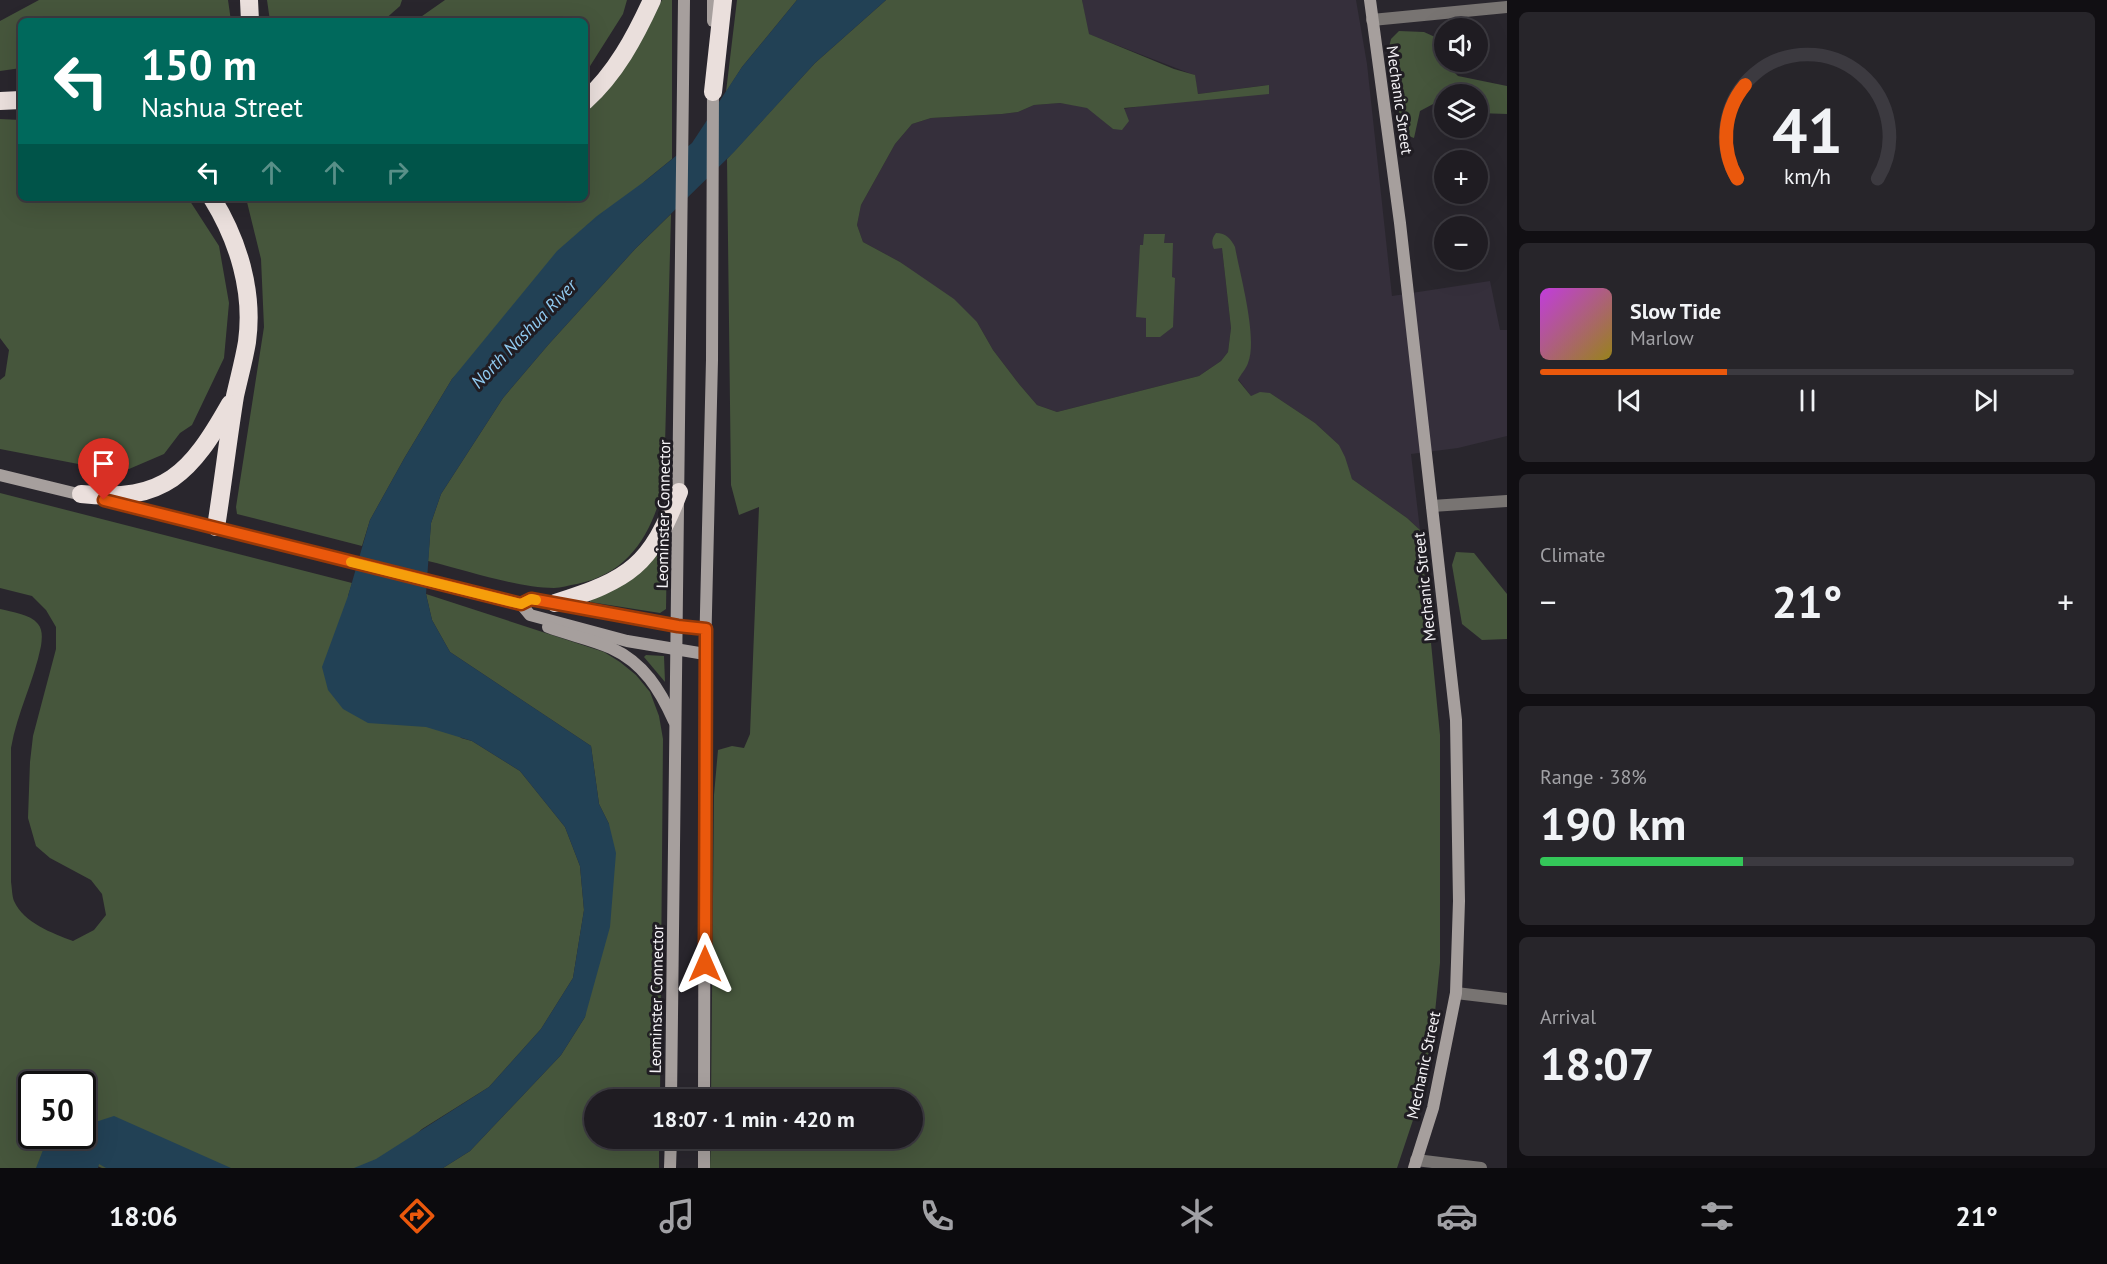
<!DOCTYPE html>
<html lang="en">
<head>
<meta charset="utf-8">
<style>
	:root { --surface:#1f1c22; --page:#27252a; --text:#f1f3f6; --muted:#a1a1a5; --line:#3c3a40; --accent:#ea580c }
	body { margin:0; font-family:"PT Sans",sans-serif; background:var(--page); color:var(--text); height:100vh; display:flex; flex-direction:column; font-size:22px; white-space:nowrap }
	* { box-sizing:border-box; margin:0 }
	p { font-size:20px; color:var(--muted) }
	.icon { flex:none; width:33px; height:33px; fill:none; stroke:currentColor; stroke-width:2; stroke-linecap:round; stroke-linejoin:round }
	.map { position:relative; flex:1; overflow:hidden }
	.details { display:flex; flex-direction:column; gap:12px; padding:12px; background:#110f13; width:600px }
	.details>* { flex:none }
	.banner { position:absolute; left:18px; top:18px; width:570px; height:183px; border-radius:9px; box-shadow:0 6px 24px #0002,0 0 0 2px var(--line); background:#00695c; color:#fff; overflow:hidden }
	.buttons { position:absolute; left:1434px; top:18px; display:grid; gap:12px }
	.buttons a { display:grid; place-items:center; width:54px; height:54px; border-radius:50%; background:var(--surface); box-shadow:0 6px 24px #0002,0 0 0 2px var(--line); font-size:30px }
	.speed { position:absolute; left:18px; top:1071px; display:flex; gap:12px; font-size:30px; font-weight:700; text-align:center }
	.speed>* { display:grid; place-content:center; width:78px; height:78px; border-radius:50%; background:var(--surface); box-shadow:0 6px 24px #0002,0 0 0 2px var(--line); line-height:1 }
	.speed .limit { border:3px solid #111; border-radius:9px; background:#fff; color:#111 }
	.pin { position:absolute; display:grid; place-items:center; width:51px; height:51px; color:#fff; margin:-62px -26px; border-radius:50% 50% 50% 0; rotate:-45deg; box-shadow:0 0 6px #0007 }
	.pin .icon { rotate:45deg }
	.me { position:absolute; width:66px; margin:-33px; rotate:0deg; stroke-linejoin:round; filter:drop-shadow(0 0 4px #0008) }
	.turn { display:flex; align-items:center; gap:21px; height:126px; padding:0 24px; font-size:27px }
	.turn .icon { width:78px; height:78px; stroke-width:2.5 }
	.turn b { display:block; font-size:42px; line-height:51px }
	.lanes { display:flex; align-items:center; height:57px; padding:0 24px; background:#0003; justify-content:center; gap:30px; direction:ltr }
	.lanes .off { opacity:.35 }
	.big { font-size:45px; font-weight:700; line-height:1.1 }
	.details .tile { flex:1; display:flex; flex-direction:column; justify-content:center; gap:9px; min-width:0; padding:0 21px; border-radius:9px; background:var(--page) }
	.details .dial { align-items:center; gap:0 }
	.dial svg { height:156px; overflow:visible; fill:none; stroke:var(--line); stroke-width:7; stroke-linecap:round; text-anchor:middle }
	.dial text { fill:var(--text); stroke:none }
	.song { display:flex; align-items:center; gap:18px }
	.cover { width:72px; height:72px; border-radius:9px; background:linear-gradient(135deg,hsl(290 70% 55%),hsl(50 70% 35%)) }
	.played { height:6px; border-radius:3px; background:linear-gradient(90deg,var(--accent) 35%,var(--line) 35%) }
	.keys { display:flex; justify-content:space-around; direction:ltr }
	.heat { display:flex; justify-content:space-between; align-items:center; font-size:33px; direction:ltr }
	.charge { height:9px; border-radius:4px; background:linear-gradient(90deg,#34c759 38%,var(--line) 0) }
	.trip { position:absolute; left:584px; top:1089px; width:339px; height:60px; border-radius:30px; background:var(--surface); box-shadow:0 6px 24px #0002,0 0 0 2px var(--line); font-weight:700; line-height:60px; text-align:center }
	.dock { display:flex; height:96px; justify-content:space-around; align-items:center; background:#0c0b0e; color:var(--muted) }
	.dock .icon { width:42px; height:42px }
	.dock .active { color:var(--accent) }
	.dock b { font-size:27px; color:var(--text) }
	main { display:flex; flex:1; min-height:0 }
	.map>svg:first-child { display:block }
	.built { fill:#352f3b }
	.green { fill:#46563c; fill-rule:evenodd }
	.water { fill:#224155 }
	.lines { fill:none; stroke-linecap:round; stroke-linejoin:round }
	.minor { stroke:#787472; stroke-width:12 }
	.secondary { stroke:#a69f9d; stroke-width:12 }
	.motorway { stroke:#eadfdc; stroke-width:18 }
	.route-casing { stroke:#983908; stroke-width:15 }
	.route { stroke:#ea580c; stroke-width:10 }
	.slow { stroke:#f59e0b; stroke-width:10 }
	.labels { text-anchor:middle; stroke-width:6; stroke-linejoin:round; paint-order:stroke }
	.street-label { font-size:16px; fill:#f5f3f7; stroke:#201d23 }
	.water-label { font-size:18px; font-style:italic; fill:#90caf0; stroke:#201d23 }
</style>
</head>
<body>
<main>
<div class="map">
<svg width="1507" height="1168" viewBox="0 0 1507 1168">
	<rect width="100%" height="100%" fill="#29262d"/>
	<polygon class="built" points="1082,0 1356,0 1367,64 1392,296 1490,281 1500,330 1507,330 1507,436 1458,448 1411,454 1420,530 1407,518 1352,479 1339,445 1315,423 1270,393 1251,396 1238,379 1242,373 1222,248 1231,328 1228,352 1221,361 1199,376 1057,412 1037,405 1019,384 993,350 977,322 900,262 863,242 857,225 861,205 895,144 912,124 931,118 1002,114 1018,112 1034,105 1060,103 1087,107 1113,129 1123,109 1268,85 1198,94 1194,75 1088,34"/>
	<g class="green">
		<polygon points="39,0 228,0 231,21 21,21 21,68 0,71 0,21"/>
		<polygon points="267,0 402,0 400,6 383,21 270,21"/>
		<polygon points="445,0 627,0 623,14 585,74 585,21 415,21"/>
		<polygon points="662,0 672,0 672,159 645,181 452,379 405,457 370,520 362,546 237,514 236,507 264,327 261,259 246,198 585,198 585,111 591,106 648,27"/>
		<polygon points="737,0 797,0 742,67 726,92"/>
		<path d="M 886,0 L 1082,0 L 1089,34 L 1174,69 L 1195,75 L 1198,94 L 1269,85 L 1269,94 L 1124,108 L 1129,121 L 1122,130 L 1113,129 L 1087,108 L 1060,103 L 1034,105 L 1018,112 L 1002,114 L 931,118 L 912,124 L 895,144 L 861,205 L 857,225 L 863,242 L 900,262 L 954,299 L 977,322 L 993,350 L 1019,384 L 1037,405 L 1057,412 L 1199,376 L 1221,361 L 1228,352 L 1231,328 L 1222,248 L 1214,249 C 1211,243 1212,238 1216,233 C 1226,233 1231,239 1235,247 C 1240,275 1258,338 1248,363 C 1246,369 1241,374 1238,380 L 1251,396 L 1260,392 L 1270,393 L 1315,423 L 1339,445 L 1345,457 L 1352,479 L 1407,518 L 1420,530 L 1440,735 L 1440,963 L 1432,1042 L 1416,1111 L 1397,1168 L 710,1168 L 711,1139 L 912,1138 L 912,1100 L 711,1099 L 714,795 L 718,750 L 732,746 L 744,748 L 750,734 L 759,507 L 739,515 L 731,485 L 727,159 L 815,63 Z"/>
		<polygon points="1399,31 1424,32 1435,37 1440,58 1458,76 1507,86 1507,114 1478,113 1478,94 1444,94 1444,106 1435,103 1420,111 1414,138 1403,134 1388,51 1391,39"/>
		<polygon points="0,119 21,120 21,198 188,198 219,246 229,303 224,358 192,425 180,433 164,454 129,469 94,467 0,449 0,380 5,376 9,350 0,338"/>
		<path d="M 671,214 L 664,484 C 652,533 630,573 577,584 C 569,585 561,588 554,588 C 517,588 466,570 428,561 L 431,523 L 441,494 L 503,398 L 548,345 L 635,249 Z"/>
		<polygon points="1144,234 1165,234 1164,243 1173,243 1172,277 1175,278 1173,327 1160,337 1146,337 1146,318 1136,317 1140,245 1143,245"/>
		<path d="M 0,493 L 352,583 L 348,596 L 461,738 L 472,741 L 520,771 L 565,827 L 580,866 L 584,910 L 573,978 L 541,1029 L 489,1087 L 422,1129 L 378,1168 L 102,1168 L 90,1163 L 73,1168 L 0,1168 L 0,609 C 12,612 30,614 38,624 C 43,630 42,639 41,646 C 34,681 17,713 11,748 L 11,882 C 12,888 12,896 14,901 C 24,923 52,933 73,941 L 94,930 L 106,915 L 102,894 L 91,880 L 50,858 L 36,846 L 28,818 L 30,762 L 33,736 L 56,649 L 56,627 L 46,610 L 32,596 L 0,588 ZM 32,1084 L 82,1084 L 82,1136 L 32,1136 Z"/>
		<polygon points="663,545 667,547 666,609 660,613 590,602 590,599"/>
		<polygon points="1456,552 1474,553 1507,594 1507,639 1482,640 1462,624 1452,565"/>
		<polygon points="426,594 604,652 620,662 636,675 650,692 659,716 663,739 660,1099 594,1100 594,1138 659,1139 659,1168 443,1168 470,1151 561,1055 585,1017 609,824 599,804 591,746 450,652 432,620"/>
		<polygon points="646,655 664,656 665,682 644,657"/>
	</g>
	<g class="water">
		<polygon points="797,0 886,0 815,63 734,152 635,249 548,345 503,398 441,494 431,523 426,594 432,620 450,652 591,746 599,804 609,824 616,853 610,927 585,1017 561,1055 470,1151 443,1168 354,1168 376,1159 489,1087 541,1029 573,978 584,910 580,866 565,827 520,771 472,741 426,727 368,723 343,709 328,690 322,667 348,596 370,520 405,457 452,379 557,251 597,216 645,181 692,143 742,67"/>
		<polygon points="114,1116 231,1168 106,1168 99,1164 98,1168 36,1168 48,1137 82,1136 83,1126"/>
	</g>
	<g class="lines">
		<g class="minor">
			<polyline points="1372,20 1507,7"/>
			<polyline points="1432,506 1507,501"/>
			<polyline points="1456,993 1507,999"/>
			<polyline points="1416,1160 1481,1168"/>
		</g>
		<g class="secondary">
			<polyline points="1370,0 1400,223 1456,720 1459,901 1456,993 1433,1108 1414,1168"/>
			<polyline points="713,21 713,0"/>
			<polyline points="0,475 86,496"/>
			<polyline points="103,500 521,604 530,615 627,641 705,654"/>
			<polyline points="521,604 532,599 678,626 706,629"/>
			<path d="M 548,627 C 569,635 591,639 611,648 C 644,663 660,690 674,721"/>
			<polyline points="671,1100 684,0"/>
			<polyline points="704,1100 705,654 712,360 713,87"/>
			<polyline points="704,1138 704,1168"/>
			<polyline points="670,1168 671,1138"/>
		</g>
		<g class="motorway">
			<polyline points="249,0 250,21"/>
			<polyline points="713,92 723,0"/>
			<polyline points="0,101 21,100"/>
			<path d="M 585,101 C 616,73 635,37 652,0"/>
			<path d="M 212,198 C 238,240 254,291 247,342 C 244,360 239,378 235,396 C 228,439 223,483 216,527"/>
			<path d="M 81,494 C 165,503 191,473 230,404"/>
			<path d="M 555,603 C 631,579 650,566 679,492"/>
		</g>
	</g>
	<g class="lines">
		<defs>
			<polyline id="route" points="104,500 521,604 531,599 678,626 706,629 705,964"/>
		</defs>
		<use href="#route" class="route-casing"/>
		<use href="#route" class="route"/>
		<polyline class="slow" points="351,562 521,604 531,599 536,600"/>
	</g>
	<g class="labels">
		<g class="street-label">
			<text transform="translate(1400 100) rotate(82)" y="6">Mechanic Street</text>
			<text transform="translate(663 514) rotate(-89)" y="6">Leominster Connector</text>
			<text transform="translate(1424 587) rotate(-96)" y="6">Mechanic Street</text>
			<text transform="translate(656 999) rotate(-89)" y="6">Leominster Connector</text>
			<text transform="translate(1423 1065) rotate(-78)" y="6">Mechanic Street</text>
		</g>
		<g class="water-label">
			<text transform="translate(524 334) rotate(-46)" y="6">North Nashua River</text>
		</g>
	</g>
</svg>
<div class="buttons">
<a><svg class="icon" aria-label="sound" viewBox="0 0 24 24"><path d="M4 9h4l5-4v14l-5-4H4zM17 9q2 3 0 6"/></svg></a>
<a><svg class="icon" aria-label="layers" viewBox="0 0 24 24"><path d="M12 4l9 5-9 5-9-5zM3 14l9 5 9-5"/></svg></a>
<a>+</a>
<a>−</a>
</div>
<div class="speed"><div class="limit">50</div></div>
<div class="pin" style="left:104px;top:500px;background:#d93025"><svg class="icon" aria-label="arrive" viewBox="0 0 24 24"><path d="M6 21V4h12l-3 4 3 4H6"/></svg></div>
<svg class="me" style="left:705px;top:964px" viewBox="-20 -20 40 40"><path d="M0-17L14 15 0 8-14 15z" fill="#ea580c" stroke="#fff" stroke-width="4"/></svg>
<div class="trip">18:07 · 1 min · 420 m</div>
<div class="banner">
<div class="turn"><svg class="icon" aria-label="left" viewBox="0 0 24 24"><path d="M17 20v-9H6M10 6l-5 5 5 5"/></svg><div><b>150 m</b>Nashua Street</div></div>
<div class="lanes"><svg class="icon" aria-label="left" viewBox="0 0 24 24"><path d="M17 20v-9H6M10 6l-5 5 5 5"/></svg><svg class="icon off" aria-label="ahead" viewBox="0 0 24 24"><path d="M12 20V5M6 11l6-6 6 6"/></svg><svg class="icon off" aria-label="ahead" viewBox="0 0 24 24"><path d="M12 20V5M6 11l6-6 6 6"/></svg><svg class="icon off" aria-label="right" viewBox="0 0 24 24"><path d="M7 20v-9h11M14 6l5 5-5 5"/></svg></div>
</div>
</div>
<section class="details">
<div class="tile dial"><svg viewBox="0 0 100 80">
<path d="M14 69A42 42 0 1 1 86 69"/>
<path d="M14 69A42 42 0 0 1 18 21" stroke="#ea580c"/>
<text x="50" y="56" font-size="32" font-weight="700">41</text>
<text x="50" y="72" font-size="11">km/h</text>
</svg></div>
<div class="tile">
<div class="song"><i class="cover"></i><div><b>Slow Tide</b><p>Marlow</p></div></div>
<div class="played"></div>
<div class="keys"><svg class="icon" aria-label="previous" viewBox="0 0 24 24"><path d="M18 5L8 12l10 7zM5 5v14"/></svg><svg class="icon" aria-label="pause" viewBox="0 0 24 24"><path d="M8 5v14M16 5v14"/></svg><svg class="icon" aria-label="next" viewBox="0 0 24 24"><path d="M6 5l10 7-10 7zM19 5v14"/></svg></div>
</div>
<div class="tile"><p>Climate</p>
<div class="heat"><a>−</a><b class="big">21°</b><a>+</a></div>
</div>
<div class="tile"><p>Range · 38%</p><b class="big">190 km</b><div class="charge"></div></div>
<div class="tile"><p>Arrival</p><b class="big">18:07</b></div>
</section>
</main>
<nav class="dock">
<b>18:06</b>
<svg class="icon active" aria-label="directions" viewBox="0 0 24 24"><path d="M12 3l9 9-9 9-9-9zM9 14v-3h6M13 9l2 2-2 2"/></svg>
<svg class="icon" aria-label="music" viewBox="0 0 24 24"><path d="M9 18V5l10-2v13"/><circle cx="6" cy="18" r="3"/><circle cx="16" cy="16" r="3"/></svg>
<svg class="icon" aria-label="phone" viewBox="0 0 24 24"><path d="M5 4h4l2 5-3 2q2 4 5 5l2-3 5 2v4C11 20 4 13 5 4z"/></svg>
<svg class="icon" aria-label="climate" viewBox="0 0 24 24"><path d="M12 3v18M4 7l16 10M4 17L20 7"/></svg>
<svg class="icon" aria-label="car" viewBox="0 0 24 24"><path d="M5 17H2v-5l4-1 3-4h7l3 4 3 1v5h-3M9 17h6M6 11h13"/><circle cx="7" cy="17" r="2"/><circle cx="17" cy="17" r="2"/></svg>
<svg class="icon" aria-label="filters" viewBox="0 0 24 24"><path d="M4 7h16M4 17h16"/><circle cx="9" cy="7" r="2"/><circle cx="15" cy="17" r="2"/></svg>
<b>21°</b>
</nav>
</body>
</html>
